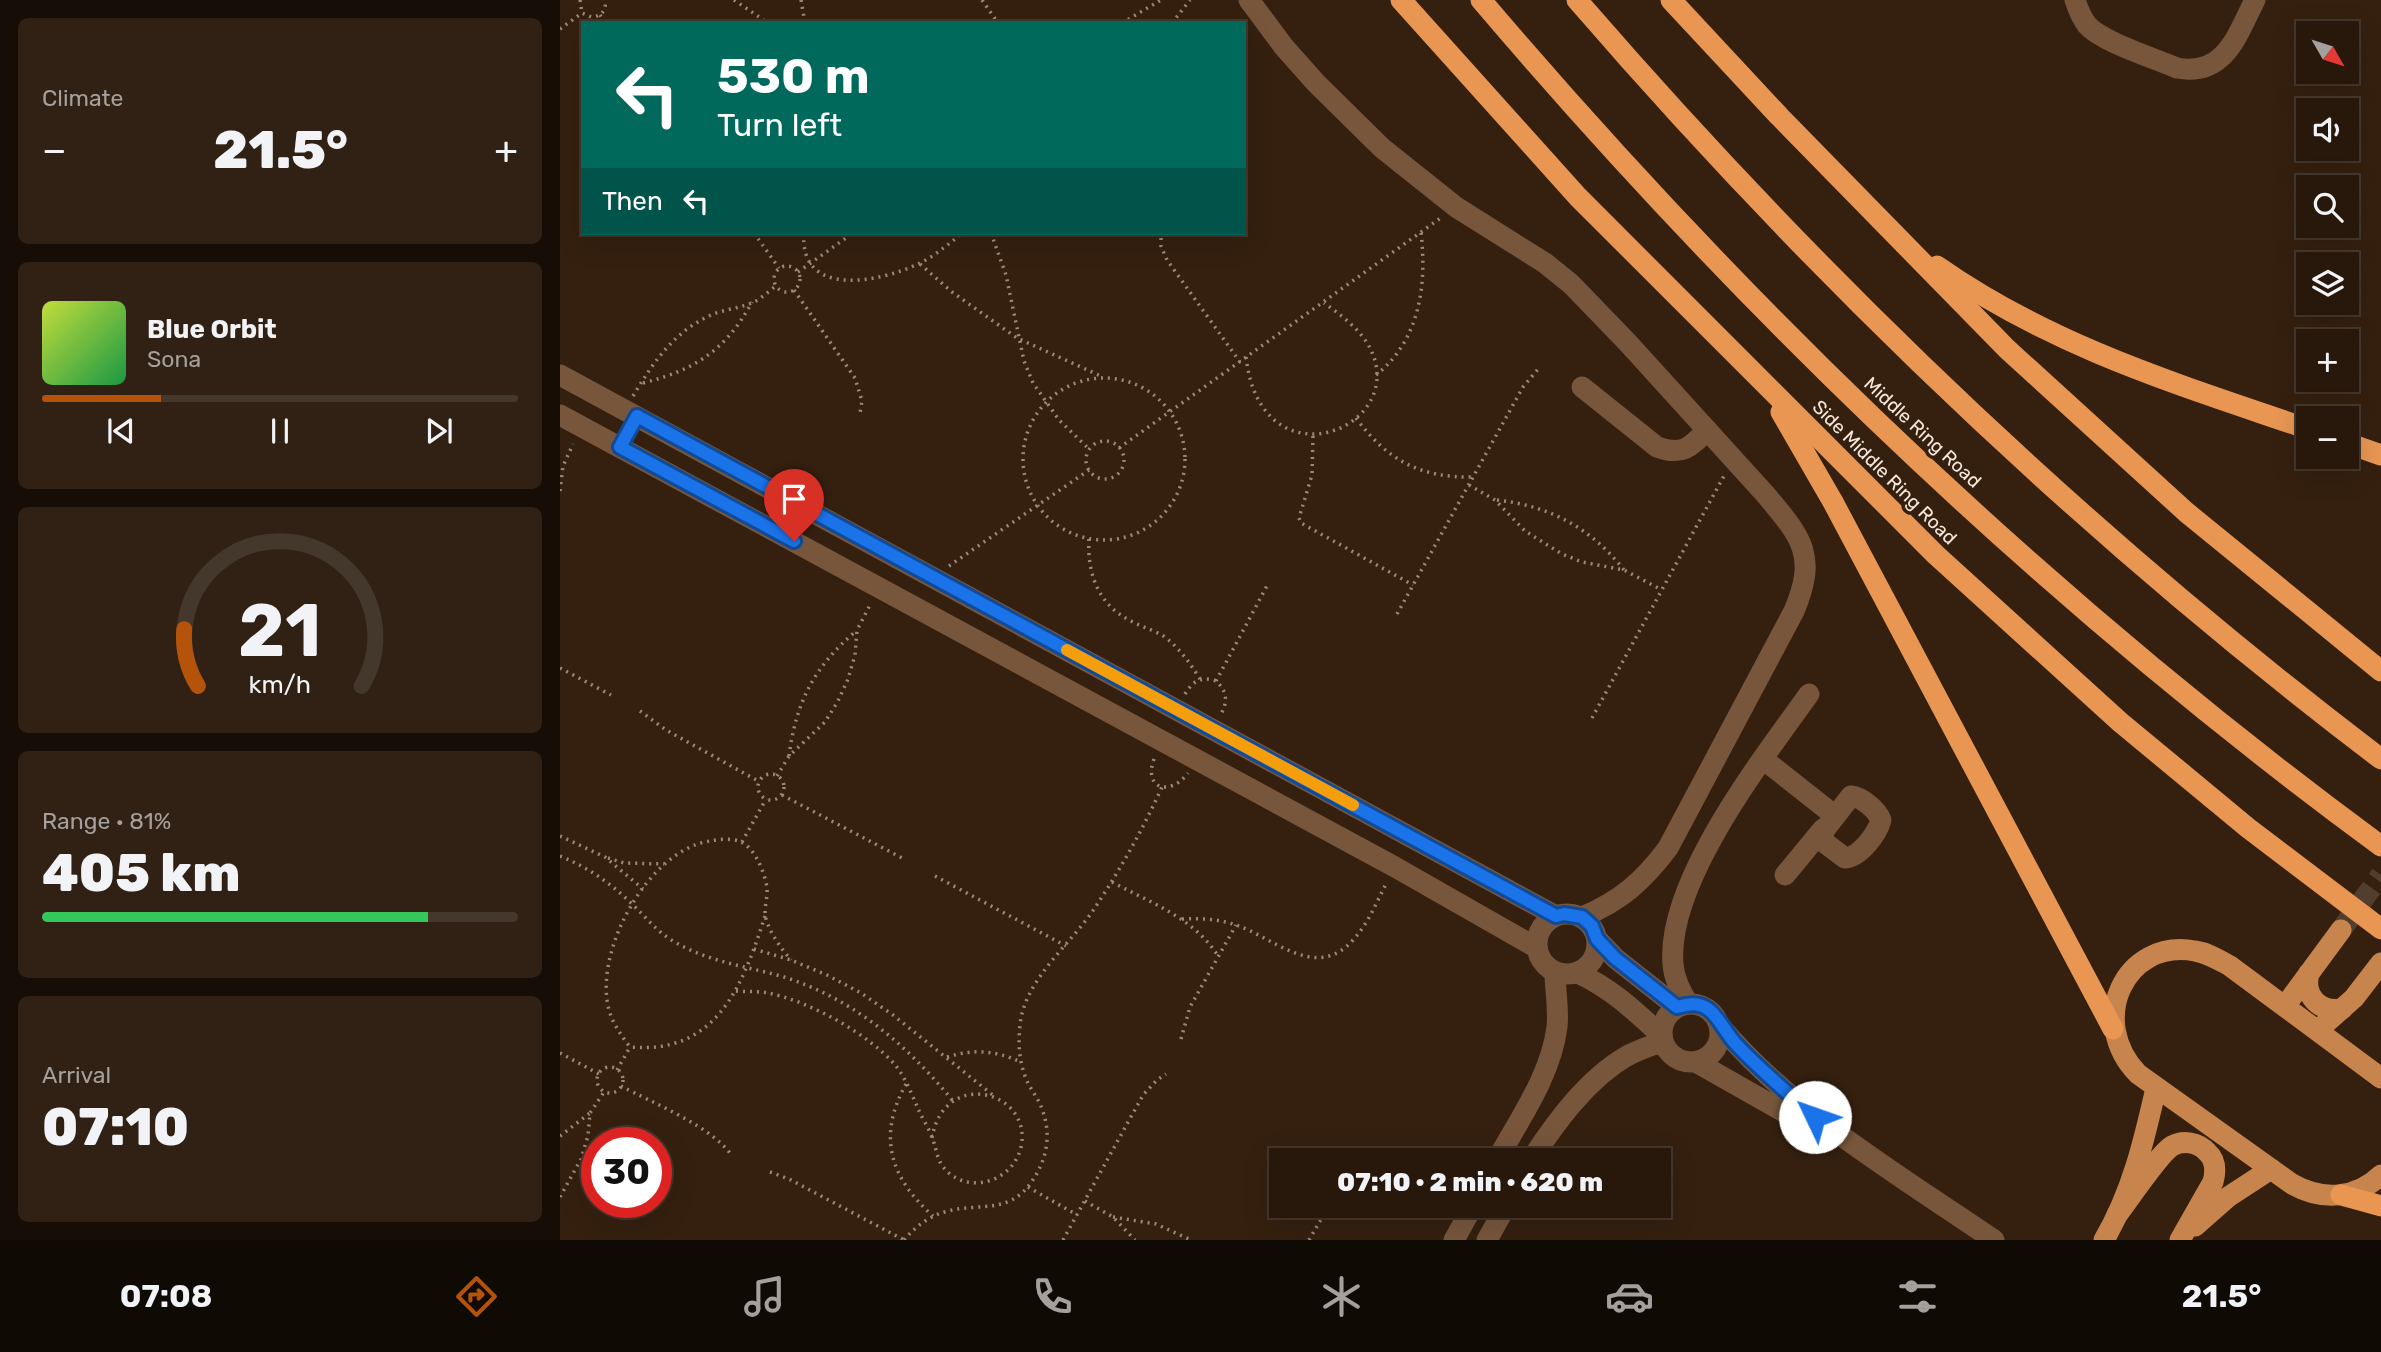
<!DOCTYPE html>
<html lang="en">
<head>
<meta charset="utf-8">
<style>
	:root { --surface:#28180b; --page:#302114; --text:#f1f3f6; --muted:#a5a09d; --line:#44372c; --accent:#b45309 }
	body { margin:0; font-family:Rubik,sans-serif; background:var(--page); color:var(--text); height:100vh; display:flex; flex-direction:column; font-size:26px; white-space:nowrap }
	* { box-sizing:border-box; margin:0 }
	p { font-size:23px; color:var(--muted) }
	.icon { flex:none; width:38px; height:38px; fill:none; stroke:currentColor; stroke-width:2; stroke-linecap:round; stroke-linejoin:round }
	.map { position:relative; flex:1; overflow:hidden }
	.side { display:flex; flex-direction:column; gap:18px; padding:18px; background:#160d06; width:560px }
	.side>* { flex:none }
	.guide { position:absolute; left:21px; top:21px; width:665px; height:214px; border-radius:0px; box-shadow:0 7px 28px #0002,0 0 0 2px var(--line); background:#00695c; color:#fff; overflow:hidden }
	.needle { width:46px; rotate:129deg }
	.buttons { position:absolute; left:1736px; top:21px; display:grid; gap:14px }
	.buttons a { display:grid; place-items:center; width:63px; height:63px; border-radius:0px; background:var(--surface); box-shadow:0 7px 28px #0002,0 0 0 2px var(--line); font-size:35px }
	.speed { position:absolute; left:21px; top:1127px; display:flex; gap:14px; font-size:35px; font-weight:700; text-align:center }
	.speed>* { display:grid; place-content:center; width:91px; height:91px; border-radius:50%; background:var(--surface); box-shadow:0 7px 28px #0002,0 0 0 2px var(--line); line-height:1 }
	.speed .limit { border:10px solid #d22; background:#fff; color:#111 }
	.pin { position:absolute; display:grid; place-items:center; width:60px; height:60px; color:#fff; margin:-72px -30px; border-radius:50% 50% 50% 0; rotate:-45deg; box-shadow:0 0 7px #0007 }
	.pin .icon { rotate:45deg }
	.me { position:absolute; width:77px; margin:-38px; rotate:312deg; stroke-linejoin:round; filter:drop-shadow(0 0 5px #0008) }
	.turn { display:flex; align-items:center; gap:24px; height:147px; padding:0 21px; font-size:32px }
	.turn .icon { width:91px; height:91px; stroke-width:2.5 }
	.turn b { display:block; font-size:49px; line-height:60px }
	.then { display:flex; align-items:center; height:66px; padding:0 21px; background:#0003; gap:14px; font-size:26px }
	.big { font-size:52px; font-weight:800; line-height:1.1 }
	.side .widget { flex:1; display:flex; flex-direction:column; justify-content:center; gap:10px; min-width:0; padding:0 24px; border-radius:10px; background:var(--page) }
	.side .dial { align-items:center; gap:0 }
	.dial svg { height:182px; overflow:visible; fill:none; stroke:var(--line); stroke-width:7; stroke-linecap:round; text-anchor:middle }
	.dial text { fill:var(--text); stroke:none }
	.song { display:flex; align-items:center; gap:21px }
	.cover { width:84px; height:84px; border-radius:10px; background:linear-gradient(135deg,hsl(70 70% 55%),hsl(140 70% 35%)) }
	.played { height:7px; border-radius:4px; background:linear-gradient(90deg,var(--accent) 25%,var(--line) 25%) }
	.keys { display:flex; justify-content:space-around; direction:ltr }
	.heat { display:flex; justify-content:space-between; align-items:center; font-size:38px; direction:ltr }
	.charge { height:10px; border-radius:5px; background:linear-gradient(90deg,#34c759 81%,var(--line) 0) }
	.trip { position:absolute; left:709px; top:1148px; width:402px; height:70px; border-radius:0px; background:var(--surface); box-shadow:0 7px 28px #0002,0 0 0 2px var(--line); font-weight:800; line-height:70px; text-align:center }
	.menu { display:flex; height:112px; justify-content:space-around; align-items:center; background:#100a04; color:var(--muted) }
	.menu .icon { width:49px; height:49px }
	.menu .current { color:var(--accent) }
	.menu b { font-size:32px; color:var(--text) }
	main { display:flex; flex:1; min-height:0 }
	.map>svg:first-child { display:block }
	.lines { fill:none; stroke-linecap:round; stroke-linejoin:round }
	.major-tunnel { stroke:#523e2e; stroke-width:21; stroke-dasharray:21 10; stroke-linecap:butt }
	.path { stroke:#9b8a7c; stroke-width:3.5; stroke-dasharray:2 5; stroke-linecap:butt }
	.minor { stroke:#77563c; stroke-width:21 }
	.major { stroke:#c8844d; stroke-width:21 }
	.highway { stroke:#e89652; stroke-width:21 }
	.route-casing { stroke:#114b97; stroke-width:18 }
	.route { stroke:#1a73e8; stroke-width:12 }
	.slow { stroke:#f59e0b; stroke-width:12 }
	.labels { text-anchor:middle; stroke-width:7; stroke-linejoin:round; paint-order:stroke }
	.street-label { font-size:19px; fill:#f4e6db; stroke:#35200f }
</style>
</head>
<body>
<main>
<section class="side">
<div class="widget"><p>Climate</p>
<div class="heat"><a>−</a><b class="big">21.5°</b><a>+</a></div>
</div>
<div class="widget">
<div class="song"><i class="cover"></i><div><b>Blue Orbit</b><p>Sona</p></div></div>
<div class="played"></div>
<div class="keys"><svg class="icon" aria-label="previous" viewBox="0 0 24 24"><path d="M18 5L8 12l10 7zM5 5v14"/></svg><svg class="icon" aria-label="pause" viewBox="0 0 24 24"><path d="M8 5v14M16 5v14"/></svg><svg class="icon" aria-label="next" viewBox="0 0 24 24"><path d="M6 5l10 7-10 7zM19 5v14"/></svg></div>
</div>
<div class="widget dial"><svg viewBox="0 0 100 80">
<path d="M14 69A42 42 0 1 1 86 69"/>
<path d="M14 69A42 42 0 0 1 8 44" stroke="#b45309"/>
<text x="50" y="56" font-size="32" font-weight="700">21</text>
<text x="50" y="72" font-size="11">km/h</text>
</svg></div>
<div class="widget"><p>Range · 81%</p><b class="big">405 km</b><div class="charge"></div></div>
<div class="widget"><p>Arrival</p><b class="big">07:10</b></div>
</section>
<div class="map">
<svg width="1821" height="1240" viewBox="0 0 1821 1240">
	<rect width="100%" height="100%" fill="#35200f"/>
	<g class="lines">
		<polyline class="major-tunnel" points="1781,930 1821,875"/>
		<g class="path">
			<path d="M 20,0 L 22,13 L 31,17 C 41,17 47,10 45,0"/>
			<polyline points="174,0 208,23"/>
			<polyline points="241,0 245,23"/>
			<polyline points="422,0 438,23"/>
			<polyline points="40,15 45,23"/>
			<polyline points="562,23 601,0"/>
			<polyline points="612,23 630,0"/>
			<polyline points="0,29 22,13"/>
			<polyline points="194,233 219,268"/>
			<path d="M 244,233 C 239,299 320,282 358,264 C 374,257 389,243 403,233"/>
			<polyline points="431,233 446,275 464,361 473,383 499,420 529,449"/>
			<polyline points="601,238 601,246 607,260 680,362"/>
			<polyline points="360,264 392,292 457,338 543,377"/>
			<circle cx="227" cy="279" r="13"/>
			<polyline points="238,272 293,233"/>
			<polyline points="234,290 295,378 302,401 300,413"/>
			<path d="M 686,357 C 701,489 851,428 810,348 C 800,329 781,315 764,303"/>
			<path d="M 816,375 C 860,340 867,285 861,232"/>
			<circle cx="544" cy="459" r="81"/>
			<path d="M 83,383 C 135,370 166,350 192,302"/>
			<path d="M 73,396 C 93,363 112,334 147,317 C 162,309 179,309 194,302 C 202,298 209,291 216,286"/>
			<path d="M 796,418 C 827,460 860,478 913,477"/>
			<polyline points="753,436 752,475 739,518 741,523 853,585"/>
			<circle cx="545" cy="460" r="19"/>
			<polyline points="559,448 882,217"/>
			<polyline points="909,485 935,500 965,531 1002,554 1022,562 1064,570 1102,590"/>
			<polyline points="0,491 3,466 13,444"/>
			<path d="M 937,500 C 990,506 1031,528 1064,570"/>
			<path d="M 529,539 C 527,573 538,605 571,621 C 582,627 594,630 605,637 C 620,649 630,663 640,679"/>
			<polyline points="389,566 529,470"/>
			<polyline points="837,614 963,387 979,368"/>
			<polyline points="0,668 51,695"/>
			<polyline points="656,681 708,584"/>
			<path d="M 625,694 C 633,681 641,676 656,681 C 667,691 668,701 661,714"/>
			<polyline points="80,711 106,730 200,782"/>
			<polyline points="1032,718 1165,474"/>
			<path d="M 229,756 C 236,702 254,667 295,632"/>
			<path d="M 594,759 C 583,789 610,797 628,773"/>
			<circle cx="211" cy="787" r="13"/>
			<polyline points="217,776 229,756 265,722 278,701 288,679 295,655 297,630 310,605"/>
			<polyline points="222,795 346,860"/>
			<polyline points="0,836 45,857 83,889"/>
			<polyline points="182,842 206,799"/>
			<path d="M 0,856 C 27,867 49,882 70,902 C 85,916 96,931 113,941 C 148,962 186,966 224,977 C 294,999 348,1046 393,1101"/>
			<polyline points="48,858 64,863 104,864"/>
			<polyline points="375,876 506,946"/>
			<path d="M 552,882 C 591,903 634,918 658,956"/>
			<path d="M 205,916 C 183,985 157,1055 70,1047 C 61,1035 53,1024 49,1010 C 33,952 88,850 150,841 C 159,839 173,838 181,842 C 195,848 205,873 207,888 C 208,898 203,910 206,919 C 211,935 221,948 231,960"/>
			<path d="M 622,919 C 641,918 658,919 676,925 C 713,937 756,982 793,940 C 808,924 816,903 826,884"/>
			<polyline points="194,949 231,960 267,975 301,993 333,1015 434,1096"/>
			<path d="M 176,991 C 187,992 198,991 208,993 C 249,1001 309,1034 336,1066 C 347,1080 353,1098 360,1113 C 364,1121 369,1129 372,1137 C 378,1153 376,1162 390,1174 C 416,1194 454,1178 461,1147 C 473,1091 384,1067 372,1138"/>
			<polyline points="621,1039 630,1007 676,925"/>
			<polyline points="0,1053 39,1074"/>
			<path d="M 387,1057 C 414,1049 434,1050 461,1062"/>
			<circle cx="50" cy="1080" r="13"/>
			<polyline points="57,1070 70,1047"/>
			<path d="M 346,1084 C 317,1136 330,1178 373,1216"/>
			<path d="M 61,1086 C 93,1103 153,1127 172,1156"/>
			<polyline points="0,1136 30,1113"/>
			<polyline points="210,1172 229,1179 344,1240"/>
			<polyline points="468,1187 517,1215"/>
			<polyline points="0,1197 21,1159 28,1136 30,1113 44,1092"/>
			<polyline points="525,1201 553,1217 575,1240"/>
			<polyline points="553,1217 596,1224 631,1240"/>
			<path d="M 344,1240 C 356,1226 369,1216 388,1211 C 418,1203 448,1214 470,1184 C 487,1161 492,1135 482,1109 C 478,1097 469,1088 465,1076 C 458,1057 458,1037 461,1018 C 469,977 509,945 532,912 C 559,872 582,831 602,787"/>
			<polyline points="503,1240 583,1095 597,1080 606,1074"/>
			<polyline points="749,1240 763,1216 772,1206"/>
		</g>
		<g class="minor">
			<path d="M 689,0 L 724,47 L 756,83 L 822,148 L 896,207 L 985,263 L 1011,284 L 1068,343 L 1206,495 C 1241,537 1258,555 1234,611 L 1108,848 C 1083,881 1061,901 1022,917"/>
			<path d="M 1515,0 C 1518,9 1521,17 1527,25 C 1542,42 1594,58 1617,68 C 1665,77 1677,35 1695,0"/>
			<polyline points="0,375 996,916"/>
			<path d="M 1022,387 L 1097,447 C 1122,456 1130,448 1147,430"/>
			<polyline points="0,415 835,867 977,948"/>
			<polyline points="1203,759 1274,815"/>
			<path d="M 1291,796 C 1302,797 1317,810 1321,820 C 1317,834 1300,857 1285,858 L 1265,843 L 1262,833 Z"/>
			<polyline points="1225,875 1263,829"/>
			<circle cx="1007" cy="944" r="30"/>
			<polyline points="1037,939 1055,958 1117,1007"/>
			<path d="M 1018,973 C 1052,989 1075,1011 1102,1036"/>
			<circle cx="1131" cy="1033" r="29"/>
			<path d="M 1128,1004 C 1121,991 1114,979 1113,964 C 1106,882 1202,760 1249,694"/>
			<path d="M 1161,1027 C 1236,1115 1339,1175 1434,1240"/>
			<polyline points="1136,1062 1256,1130"/>
			<path d="M 937,1160 C 960,1118 991,1075 997,1027 C 999,1009 995,990 995,972"/>
			<path d="M 971,1160 C 996,1122 1027,1079 1067,1056 C 1078,1050 1091,1046 1103,1041"/>
			<polyline points="894,1240 913,1206"/>
			<polyline points="927,1240 946,1206"/>
		</g>
		<g class="major">
			<path d="M 1749,973 C 1743,995 1759,1013 1782,1009"/>
			<polyline points="1725,1006 1781,930"/>
			<polyline points="1758,1030 1794,998 1821,963"/>
			<path d="M 1821,1078 L 1670,966 C 1659,960 1648,953 1635,951 C 1564,938 1527,1022 1578,1074 L 1732,1184 C 1762,1201 1796,1199 1821,1175"/>
			<path d="M 1557,1215 C 1568,1201 1599,1154 1612,1146 C 1623,1140 1638,1142 1647,1152 C 1656,1160 1656,1171 1653,1182 L 1620,1240"/>
			<polyline points="1635,1226 1668,1197 1711,1169"/>
			<path d="M 1544,1240 C 1572,1192 1584,1141 1596,1088"/>
		</g>
		<g class="highway">
			<polyline points="841,0 1018,197 1376,555 1560,722 1688,828 1821,929"/>
			<path d="M 921,0 C 1188,314 1489,602 1821,846"/>
			<path d="M 1017,0 C 1259,280 1526,535 1821,759"/>
			<polyline points="1111,0 1219,116 1447,349 1626,512 1821,671"/>
			<path d="M 1377,266 C 1493,347 1617,384 1748,429"/>
			<polyline points="1221,412 1273,502 1553,1029"/>
			<polyline points="1787,443 1821,455"/>
			<polyline points="1781,1195 1821,1206"/>
		</g>
	</g>
	<g class="lines">
		<defs>
			<path id="route" d="M 234,541 L 60,447 L 77,416 L 996,916 L 1004,914 L 1022,917 L 1032,926 L 1037,939 L 1055,958 L 1117,1007 C 1128,1004 1138,1002 1148,1009 C 1158,1016 1166,1033 1175,1043 C 1200,1070 1228,1093 1255,1117"/>
		</defs>
		<use href="#route" class="route-casing"/>
		<use href="#route" class="route"/>
		<polyline class="slow" points="507,650 793,805"/>
	</g>
	<g class="labels">
		<g class="street-label">
			<text transform="translate(1363 432) rotate(43)" y="7">Middle Ring Road</text>
			<text transform="translate(1325 472) rotate(45)" y="7">Side Middle Ring Road</text>
		</g>
	</g>
</svg>
<div class="buttons">
<a><svg class="needle" viewBox="-14 -14 28 28"><path d="M0-13l5 13h-10z" fill="#e53935"/><path d="M0 13l5-13h-10z" fill="#a5a09d"/></svg></a>
<a><svg class="icon" aria-label="sound" viewBox="0 0 24 24"><path d="M4 9h4l5-4v14l-5-4H4zM17 9q2 3 0 6"/></svg></a>
<a><svg class="icon" aria-label="search" viewBox="0 0 24 24"><circle cx="10" cy="10" r="6"/><path d="M15 15l6 6"/></svg></a>
<a><svg class="icon" aria-label="layers" viewBox="0 0 24 24"><path d="M12 4l9 5-9 5-9-5zM3 14l9 5 9-5"/></svg></a>
<a>+</a>
<a>−</a>
</div>
<div class="speed"><div class="limit">30</div></div>
<div class="pin" style="left:234px;top:541px;background:#d93025"><svg class="icon" aria-label="arrive" viewBox="0 0 24 24"><path d="M6 21V4h12l-3 4 3 4H6"/></svg></div>
<svg class="me" style="left:1255px;top:1117px" viewBox="-20 -20 40 40"><circle r="19" fill="#fff"/><path d="M0-13L10 11 0 6-10 11z" fill="#1a73e8"/></svg>
<div class="trip">07:10 · 2 min · 620 m</div>
<div class="guide">
<div class="turn"><svg class="icon" aria-label="left" viewBox="0 0 24 24"><path d="M17 20v-9H6M10 6l-5 5 5 5"/></svg><div><b>530 m</b>Turn left</div></div>
<div class="then">Then<svg class="icon" aria-label="left" viewBox="0 0 24 24"><path d="M17 20v-9H6M10 6l-5 5 5 5"/></svg></div>
</div>
</div>
</main>
<nav class="menu">
<b>07:08</b>
<svg class="icon current" aria-label="directions" viewBox="0 0 24 24"><path d="M12 3l9 9-9 9-9-9zM9 14v-3h6M13 9l2 2-2 2"/></svg>
<svg class="icon" aria-label="music" viewBox="0 0 24 24"><path d="M9 18V5l10-2v13"/><circle cx="6" cy="18" r="3"/><circle cx="16" cy="16" r="3"/></svg>
<svg class="icon" aria-label="phone" viewBox="0 0 24 24"><path d="M5 4h4l2 5-3 2q2 4 5 5l2-3 5 2v4C11 20 4 13 5 4z"/></svg>
<svg class="icon" aria-label="climate" viewBox="0 0 24 24"><path d="M12 3v18M4 7l16 10M4 17L20 7"/></svg>
<svg class="icon" aria-label="car" viewBox="0 0 24 24"><path d="M5 17H2v-5l4-1 3-4h7l3 4 3 1v5h-3M9 17h6M6 11h13"/><circle cx="7" cy="17" r="2"/><circle cx="17" cy="17" r="2"/></svg>
<svg class="icon" aria-label="filters" viewBox="0 0 24 24"><path d="M4 7h16M4 17h16"/><circle cx="9" cy="7" r="2"/><circle cx="15" cy="17" r="2"/></svg>
<b>21.5°</b>
</nav>
</body>
</html>
